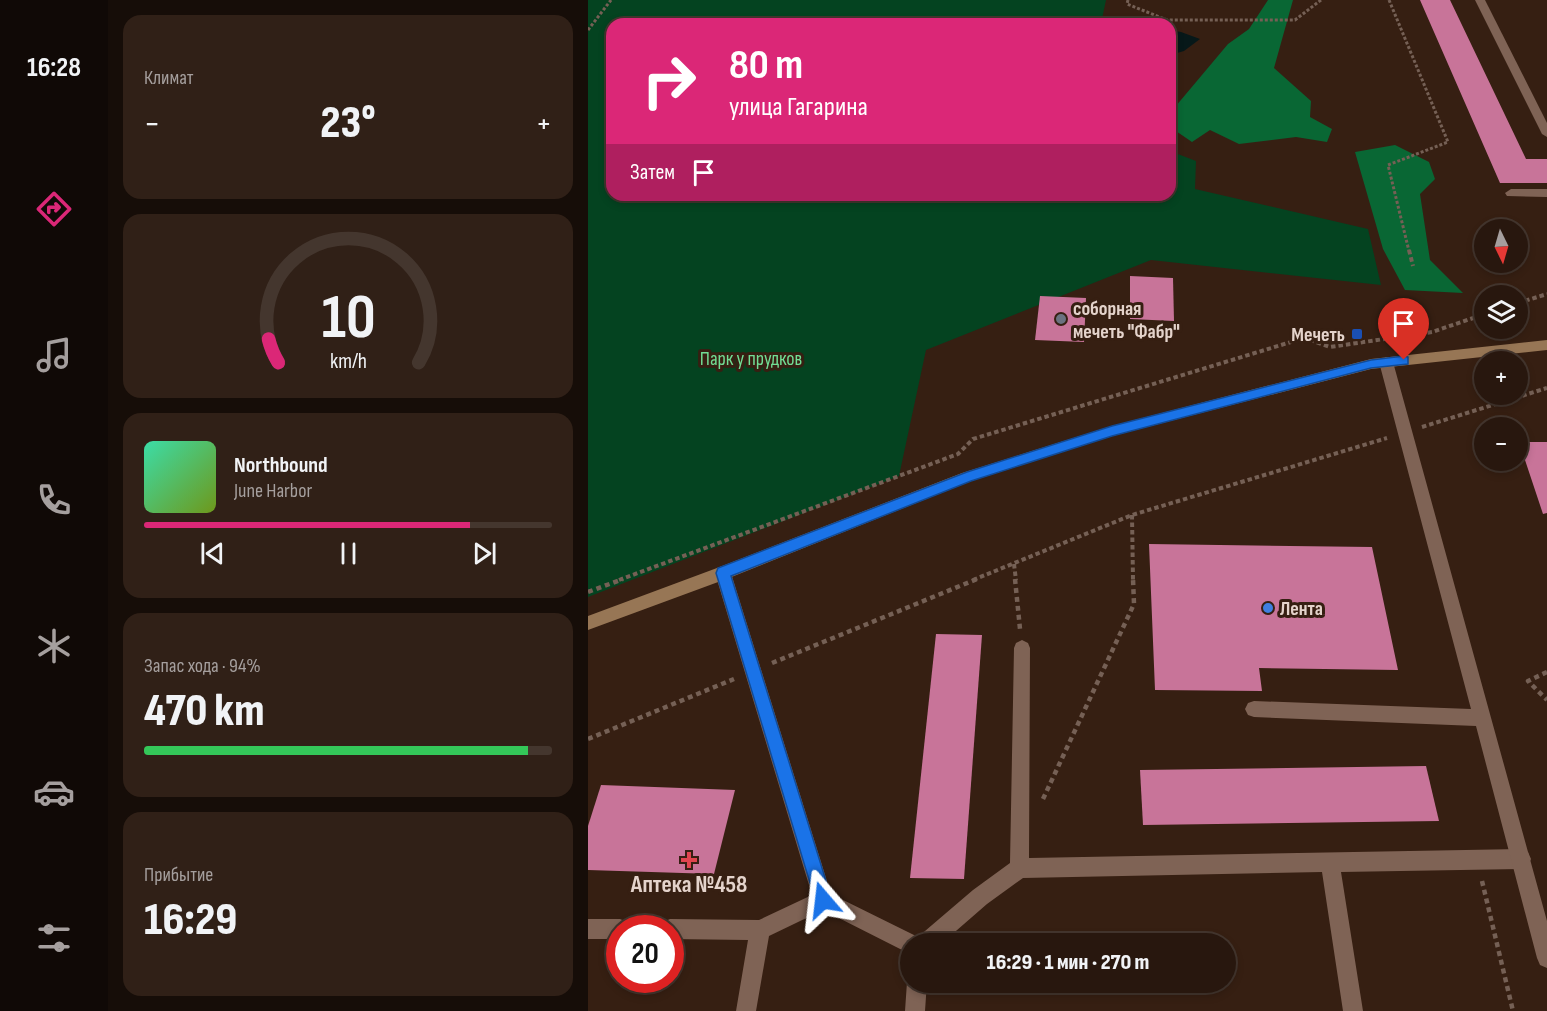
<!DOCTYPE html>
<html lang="ru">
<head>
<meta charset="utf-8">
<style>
	:root { --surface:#28170e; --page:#302017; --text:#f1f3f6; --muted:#a59f9e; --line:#44362e; --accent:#db2777 }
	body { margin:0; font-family:"Sofia Sans Condensed",sans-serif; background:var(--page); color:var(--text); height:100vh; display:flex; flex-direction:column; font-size:22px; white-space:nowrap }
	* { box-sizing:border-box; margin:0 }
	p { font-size:20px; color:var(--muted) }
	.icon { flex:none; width:33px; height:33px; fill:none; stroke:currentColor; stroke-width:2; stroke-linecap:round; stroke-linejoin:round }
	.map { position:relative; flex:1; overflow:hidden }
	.details { display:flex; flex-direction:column; gap:15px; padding:15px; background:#160d08; width:480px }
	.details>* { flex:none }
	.top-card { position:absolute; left:18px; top:18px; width:570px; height:183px; border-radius:18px; box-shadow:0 3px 9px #0003,0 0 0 2px var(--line); background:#db2777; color:#fff; overflow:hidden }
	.needle { width:39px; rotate:175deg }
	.tools { position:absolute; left:886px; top:219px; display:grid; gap:12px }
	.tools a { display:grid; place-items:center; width:54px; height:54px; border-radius:50%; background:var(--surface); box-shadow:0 3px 9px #0003,0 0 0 2px var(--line); font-size:30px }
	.speed { position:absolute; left:18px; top:915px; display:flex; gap:12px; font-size:30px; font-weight:700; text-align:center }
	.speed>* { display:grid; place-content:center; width:78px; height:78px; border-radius:50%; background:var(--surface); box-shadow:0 3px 9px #0003,0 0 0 2px var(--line); line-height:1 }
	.speed .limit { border:9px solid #d22; background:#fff; color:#111 }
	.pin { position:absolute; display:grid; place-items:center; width:51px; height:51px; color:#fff; margin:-62px -26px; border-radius:50% 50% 50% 0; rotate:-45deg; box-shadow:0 0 6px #0007 }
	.pin .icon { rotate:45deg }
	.me { position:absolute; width:66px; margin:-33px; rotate:343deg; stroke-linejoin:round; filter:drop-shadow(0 0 4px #0008) }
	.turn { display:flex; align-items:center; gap:21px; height:126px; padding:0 24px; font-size:27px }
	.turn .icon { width:78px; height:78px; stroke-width:2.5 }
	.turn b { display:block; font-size:42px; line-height:51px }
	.then { display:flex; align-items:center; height:57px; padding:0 24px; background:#0003; gap:12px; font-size:22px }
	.big { font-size:45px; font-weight:800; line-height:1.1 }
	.details .card { flex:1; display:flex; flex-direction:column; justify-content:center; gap:9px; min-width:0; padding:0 21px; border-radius:18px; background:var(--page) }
	.details .dial { align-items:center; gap:0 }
	.dial svg { height:156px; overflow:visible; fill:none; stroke:var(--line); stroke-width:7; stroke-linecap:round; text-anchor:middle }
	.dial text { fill:var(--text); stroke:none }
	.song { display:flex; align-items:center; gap:18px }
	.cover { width:72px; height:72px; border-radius:9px; background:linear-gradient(135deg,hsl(160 70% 55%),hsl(80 70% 35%)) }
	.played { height:6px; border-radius:3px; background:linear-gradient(90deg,var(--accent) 80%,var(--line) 80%) }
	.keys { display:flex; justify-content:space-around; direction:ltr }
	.heat { display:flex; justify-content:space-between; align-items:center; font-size:33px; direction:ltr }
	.charge { height:9px; border-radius:4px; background:linear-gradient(90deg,#34c759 94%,var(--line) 0) }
	.trip { position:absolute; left:312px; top:933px; width:336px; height:60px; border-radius:30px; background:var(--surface); box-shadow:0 3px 9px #0003,0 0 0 2px var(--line); font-weight:800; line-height:60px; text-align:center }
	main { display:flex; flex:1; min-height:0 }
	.menu { display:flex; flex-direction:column; width:108px; justify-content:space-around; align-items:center; background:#100906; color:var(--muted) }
	.menu .icon { width:42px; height:42px }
	.menu .current { color:var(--accent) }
	.menu b { font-size:27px; color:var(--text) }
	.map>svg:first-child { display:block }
	.green { fill:#044320 }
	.forest { fill:#096734 }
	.water { fill:#071819 }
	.building { fill:#c87499 }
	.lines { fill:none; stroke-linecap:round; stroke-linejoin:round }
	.path-far2 { stroke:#756055; stroke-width:3; stroke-dasharray:3 2; stroke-linecap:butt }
	.path-far1 { stroke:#756055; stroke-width:4; stroke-dasharray:4.5 3; stroke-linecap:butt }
	.path { stroke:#756055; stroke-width:4.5; stroke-dasharray:5 4; stroke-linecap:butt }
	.lane { fill:#7f6355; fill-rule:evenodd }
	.street { fill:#7f6355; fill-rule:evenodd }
	.secondary { fill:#977655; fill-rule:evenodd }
	.route { fill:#1a73e8; stroke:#114b97; stroke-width:1.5 }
	.worship-dot { fill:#6b7280; stroke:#361f12; stroke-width:2 }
	.transit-dot { fill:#1a4fb4; stroke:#361f12; stroke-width:2 }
	.shop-dot { fill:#3f7fe0; stroke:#361f12; stroke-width:2 }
	.health-dot { fill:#e0444e; stroke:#361f12; stroke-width:2 }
	.labels { text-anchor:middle; stroke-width:6; stroke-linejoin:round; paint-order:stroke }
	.poi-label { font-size:20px; font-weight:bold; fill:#e4d3cb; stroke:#361f12; text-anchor:start }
	.park-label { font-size:20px; fill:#72de95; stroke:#361f12 }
	.near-poi-label { font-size:24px; font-weight:bold; fill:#e4d3cb; stroke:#361f12 }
</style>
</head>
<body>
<main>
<nav class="menu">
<b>16:28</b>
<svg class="icon current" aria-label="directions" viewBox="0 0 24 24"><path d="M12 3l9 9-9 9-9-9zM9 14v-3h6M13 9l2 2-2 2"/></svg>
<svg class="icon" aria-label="music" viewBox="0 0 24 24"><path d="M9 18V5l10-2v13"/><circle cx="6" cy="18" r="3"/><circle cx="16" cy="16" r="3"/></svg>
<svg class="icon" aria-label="phone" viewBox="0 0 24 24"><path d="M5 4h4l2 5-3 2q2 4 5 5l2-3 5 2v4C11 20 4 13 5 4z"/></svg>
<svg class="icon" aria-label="climate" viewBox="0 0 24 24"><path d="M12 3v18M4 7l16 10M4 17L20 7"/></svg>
<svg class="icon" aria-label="car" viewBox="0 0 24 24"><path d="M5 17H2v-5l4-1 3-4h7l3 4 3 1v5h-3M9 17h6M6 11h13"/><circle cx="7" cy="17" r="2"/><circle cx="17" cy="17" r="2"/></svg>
<svg class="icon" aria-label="filters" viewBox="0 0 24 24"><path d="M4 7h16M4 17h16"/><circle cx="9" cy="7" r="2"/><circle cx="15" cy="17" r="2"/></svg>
</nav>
<section class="details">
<div class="card"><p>Климат</p>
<div class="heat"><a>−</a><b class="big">23°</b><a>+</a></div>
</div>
<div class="card dial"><svg viewBox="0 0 100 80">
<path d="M14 69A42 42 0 1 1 86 69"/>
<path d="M14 69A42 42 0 0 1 9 57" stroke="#db2777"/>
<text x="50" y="56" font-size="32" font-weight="700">10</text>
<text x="50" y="72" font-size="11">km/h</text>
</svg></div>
<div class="card">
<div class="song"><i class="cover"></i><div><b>Northbound</b><p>June Harbor</p></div></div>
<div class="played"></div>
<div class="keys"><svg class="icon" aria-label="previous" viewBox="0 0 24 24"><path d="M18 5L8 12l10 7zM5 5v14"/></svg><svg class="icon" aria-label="pause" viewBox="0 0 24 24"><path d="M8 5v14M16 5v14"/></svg><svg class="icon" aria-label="next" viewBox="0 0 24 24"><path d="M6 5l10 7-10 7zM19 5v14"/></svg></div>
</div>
<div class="card"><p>Запас хода · 94%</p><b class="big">470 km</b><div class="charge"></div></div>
<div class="card"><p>Прибытие</p><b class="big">16:29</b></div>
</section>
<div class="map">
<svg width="959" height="1011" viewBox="0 0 959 1011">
	<rect width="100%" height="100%" fill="#361f12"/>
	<polygon class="green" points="0,0 518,0 513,24 24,24 24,195 582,195 582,151 608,161 607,189 780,229 793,285 563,260 338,350 311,476 0,597"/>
	<g class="forest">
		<polygon points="680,0 705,0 686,68 723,101 722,117 744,129 739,142 708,137 651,144 622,130 604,142 582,127 582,113 640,44 661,29"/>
		<polygon points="807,145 841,162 847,179 832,194 842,260 875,293 817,290 795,249 767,152"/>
	</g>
	<polygon class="water" points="582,30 593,32 612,39 596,51 582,55"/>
	<g class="building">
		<polygon points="832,0 862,0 938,159 959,159 959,183 912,183"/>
		<polygon points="542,276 585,278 586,321 542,319"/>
		<polygon points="452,296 498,298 496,342 447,340"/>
		<polygon points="931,442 959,442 959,513 955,514"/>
		<polygon points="561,544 784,547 810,670 671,668 674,691 567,690"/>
		<polygon points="348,634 394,635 376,879 322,878"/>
		<polygon points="838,766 851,821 555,825 552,770"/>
		<polygon points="13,785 147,790 126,874 0,870 0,826"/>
	</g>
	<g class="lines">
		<g class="path-far2">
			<polyline points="540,0 539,4 579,20 707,20 733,0"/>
			<polyline points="801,0 860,142 800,165 821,251"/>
			<polyline points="0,30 23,0"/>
		</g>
		<g class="path-far1">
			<polyline points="821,250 825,266"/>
			<polyline points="930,303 959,294"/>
			<polyline points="834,427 959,388"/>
			<polyline points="544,515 545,580"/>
			<polyline points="426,564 428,580"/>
			<polyline points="31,580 370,454 385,439 716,338 742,347 844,332 897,314"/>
			<polyline points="385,580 544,515 799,438"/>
		</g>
		<g class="path">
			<polyline points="427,579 432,629"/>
			<polyline points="0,592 35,579"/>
			<polyline points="184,663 389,579"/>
			<polyline points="959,672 940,681 959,700"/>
			<polyline points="0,739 146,679"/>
			<polyline points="455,799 546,604 545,579"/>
			<polyline points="894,881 925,1011"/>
		</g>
		<g class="lane">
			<polygon points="887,0 897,0 959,123 959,137 954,134"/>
			<polygon points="923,189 959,189 959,197 919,196 917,193"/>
			<polygon points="135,566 141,568 143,573 243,894 330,937 385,890 422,863 426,648 428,643 434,640 440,643 442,648 441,858 933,849 940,852 943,859 940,866 933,869 753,872 775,1011 755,1011 734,872 435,878 399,904 353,944 322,944 322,954 235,910 181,936 168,1011 148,1011 160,940 82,939 82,928 72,928 75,922 82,919 171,920 224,895 127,573 129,568"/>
			<polygon points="0,919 32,919 39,922 42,928 32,928 32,939 0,939"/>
			<polygon points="322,975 322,982 339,982 337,1011 317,1011 319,982"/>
		</g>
		<polygon class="street" points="798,357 805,362 959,921 959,968 952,965 949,958 888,726 666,717 660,715 657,709 660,703 666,701 883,709 791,362"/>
		<polygon class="secondary" points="959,340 959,350 783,369 524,436 383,481 141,578 0,630 0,616 129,568 374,473 524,426 783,359"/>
	</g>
	<polygon class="route" points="816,356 820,357 820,364 783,368 524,436 383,481 143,576 244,900 242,906 235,909 229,906 128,573 130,568 379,472 524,426 783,360"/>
	<circle class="worship-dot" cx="473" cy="319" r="6"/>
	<rect class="transit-dot" x="763" y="328" width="12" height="12" rx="3"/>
	<circle class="shop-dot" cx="680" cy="608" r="6"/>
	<path class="health-dot" d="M98 851h6v6h6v6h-6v6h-6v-6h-6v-6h6z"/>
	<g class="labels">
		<g class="poi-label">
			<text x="485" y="315">соборная<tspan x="485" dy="23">мечеть "Фабр"</tspan></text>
			<text x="757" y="341" text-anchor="end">Мечеть</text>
			<text x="692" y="615">Лента</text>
		</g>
		<g class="park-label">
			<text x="163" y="365">Парк у прудков</text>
		</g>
		<g class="near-poi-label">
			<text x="101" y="892">Аптека №458</text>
		</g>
	</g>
</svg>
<div class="tools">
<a><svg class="needle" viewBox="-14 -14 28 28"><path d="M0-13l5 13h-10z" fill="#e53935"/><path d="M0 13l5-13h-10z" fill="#a59f9e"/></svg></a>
<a><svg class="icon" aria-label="layers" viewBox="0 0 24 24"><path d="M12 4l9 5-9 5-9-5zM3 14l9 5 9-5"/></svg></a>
<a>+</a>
<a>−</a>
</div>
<div class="speed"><div class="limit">20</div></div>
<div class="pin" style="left:816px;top:360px;background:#d93025"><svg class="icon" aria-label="arrive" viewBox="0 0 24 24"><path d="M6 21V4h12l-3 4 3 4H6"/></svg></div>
<svg class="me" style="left:235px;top:900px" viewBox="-20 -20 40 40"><path d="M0-17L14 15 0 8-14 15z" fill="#1a73e8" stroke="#fff" stroke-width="4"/></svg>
<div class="trip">16:29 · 1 мин · 270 m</div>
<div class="top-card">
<div class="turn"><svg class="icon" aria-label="right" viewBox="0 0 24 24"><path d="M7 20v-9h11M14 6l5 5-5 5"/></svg><div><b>80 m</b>улица Гагарина</div></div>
<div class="then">Затем<svg class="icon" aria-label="arrive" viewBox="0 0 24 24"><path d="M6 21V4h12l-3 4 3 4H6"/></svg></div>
</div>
</div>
</main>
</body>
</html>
